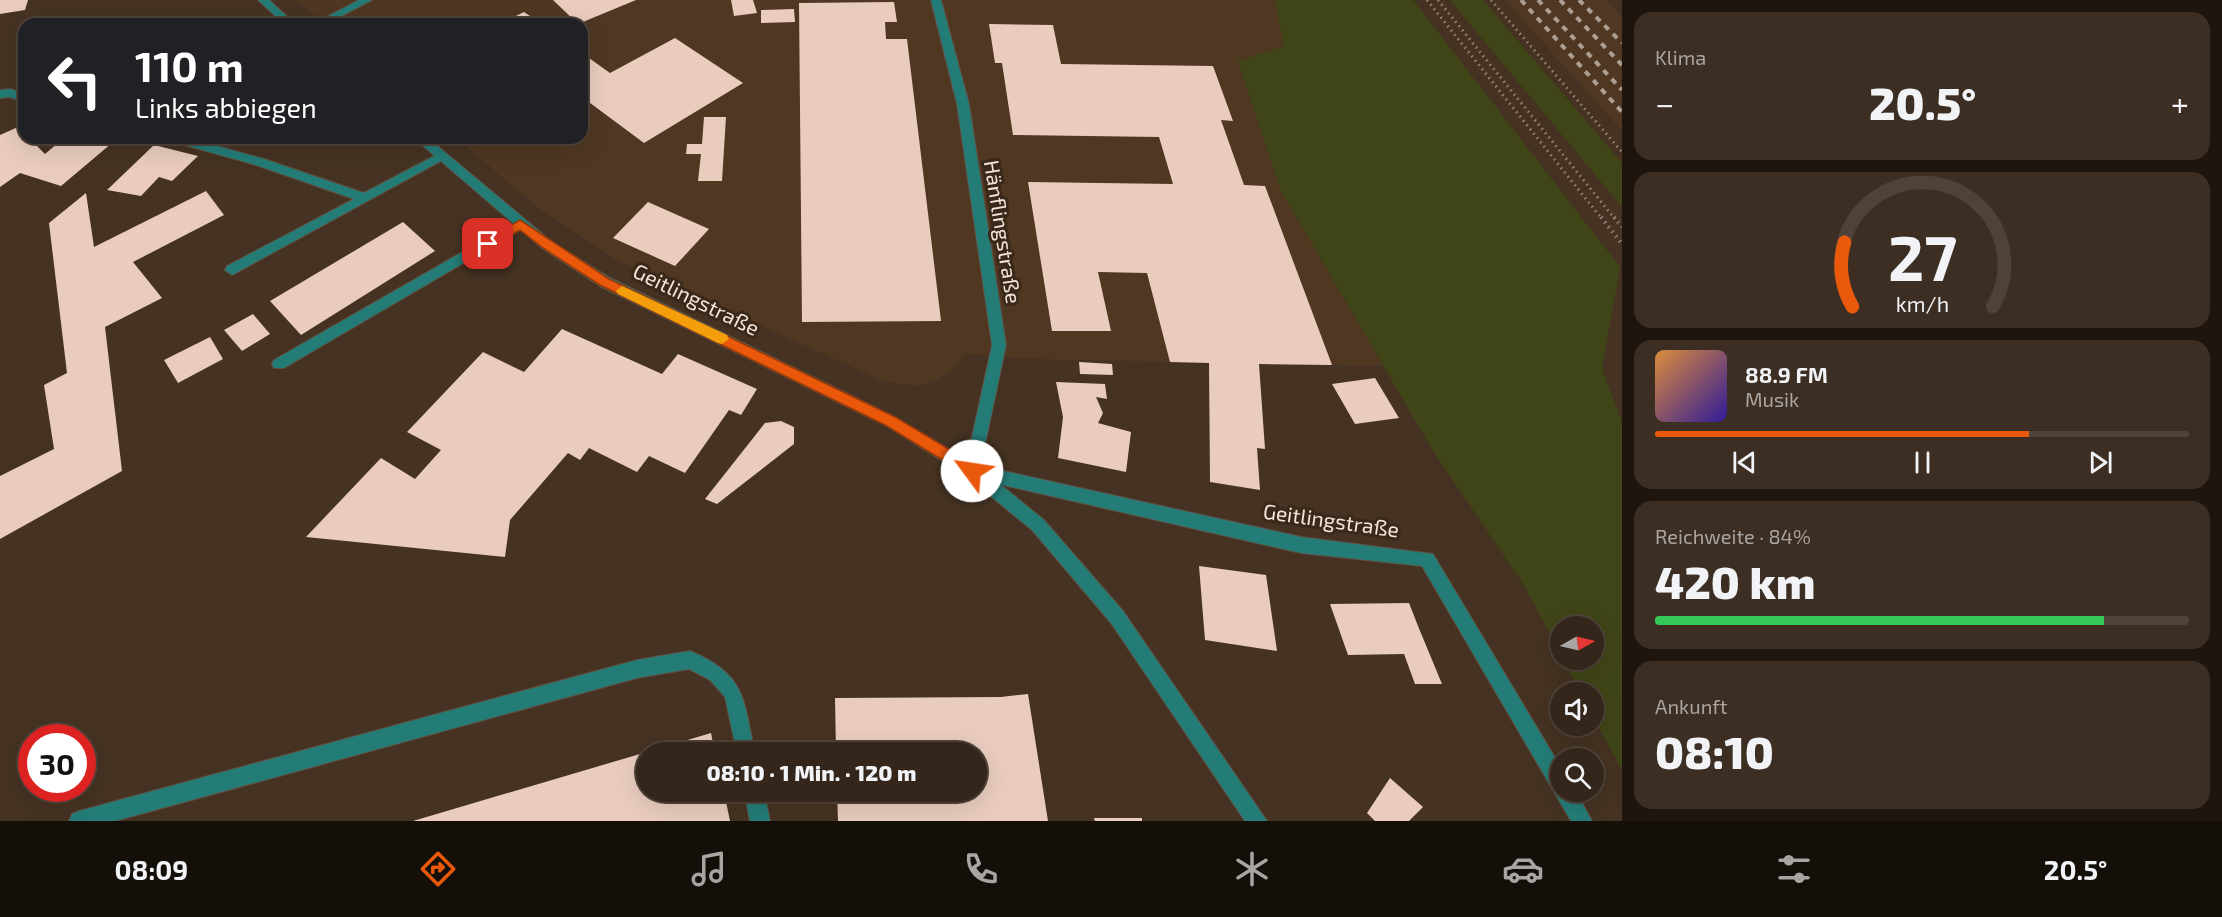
<!DOCTYPE html>
<html lang="de">
<head>
<meta charset="utf-8">
<style>
	:root { --surface:#34261a; --page:#3c2e23; --text:#f1f3f6; --muted:#a9a5a2; --line:#4e4339; --accent:#ea580c }
	body { margin:0; font-family:"Exo 2",sans-serif; background:var(--page); color:var(--text); height:100vh; display:flex; flex-direction:column; font-size:22px; white-space:nowrap }
	* { box-sizing:border-box; margin:0 }
	p { font-size:20px; color:var(--muted) }
	.icon { flex:none; width:33px; height:33px; fill:none; stroke:currentColor; stroke-width:2; stroke-linecap:round; stroke-linejoin:round }
	.map { position:relative; flex:1; overflow:hidden }
	.drawer { display:flex; flex-direction:column; gap:12px; padding:12px; background:#1d150e; width:600px }
	.drawer>* { flex:none }
	.top-card { position:absolute; left:18px; top:18px; width:570px; height:126px; border-radius:18px; box-shadow:0 6px 24px #0002,0 0 0 2px var(--line); background:#202124; color:#fff; overflow:hidden }
	.needle { width:39px; rotate:82deg }
	.tools { position:absolute; left:1550px; top:616px; display:grid; gap:12px }
	.tools a { display:grid; place-items:center; width:54px; height:54px; border-radius:50%; background:var(--surface); box-shadow:0 6px 24px #0002,0 0 0 2px var(--line); font-size:30px }
	.speed { position:absolute; left:18px; top:724px; display:flex; gap:12px; font-size:30px; font-weight:700; text-align:center }
	.speed>* { display:grid; place-content:center; width:78px; height:78px; border-radius:50%; background:var(--surface); box-shadow:0 6px 24px #0002,0 0 0 2px var(--line); line-height:1 }
	.speed .limit { border:9px solid #d22; background:#fff; color:#111 }
	.pin { position:absolute; display:grid; place-items:center; width:51px; height:51px; color:#fff; margin:-26px; border-radius:12px; box-shadow:0 3px 9px #0006 }
	.me { position:absolute; width:66px; margin:-33px; rotate:301deg; stroke-linejoin:round; filter:drop-shadow(0 0 4px #0008) }
	.turn { display:flex; align-items:center; gap:21px; height:126px; padding:0 18px; font-size:27px }
	.turn .icon { width:78px; height:78px; stroke-width:2.5 }
	.turn b { display:block; font-size:42px; line-height:51px }
	.big { font-size:45px; font-weight:800; line-height:1.1 }
	.drawer .widget { flex:1; display:flex; flex-direction:column; justify-content:center; gap:9px; min-width:0; padding:0 21px; border-radius:18px; background:var(--page) }
	.drawer .dial { align-items:center; gap:0 }
	.dial svg { height:156px; overflow:visible; fill:none; stroke:var(--line); stroke-width:7; stroke-linecap:round; text-anchor:middle }
	.dial text { fill:var(--text); stroke:none }
	.song { display:flex; align-items:center; gap:18px }
	.cover { width:72px; height:72px; border-radius:9px; background:linear-gradient(135deg,hsl(30 70% 55%),hsl(250 70% 35%)) }
	.played { height:6px; border-radius:3px; background:linear-gradient(90deg,var(--accent) 70%,var(--line) 70%) }
	.keys { display:flex; justify-content:space-around; direction:ltr }
	.heat { display:flex; justify-content:space-between; align-items:center; font-size:33px; direction:ltr }
	.charge { height:9px; border-radius:4px; background:linear-gradient(90deg,#34c759 84%,var(--line) 0) }
	.trip { position:absolute; left:636px; top:742px; width:351px; height:60px; border-radius:30px; background:var(--surface); box-shadow:0 6px 24px #0002,0 0 0 2px var(--line); font-weight:800; line-height:60px; text-align:center }
	.dock { display:flex; height:96px; justify-content:space-around; align-items:center; background:#150f0a; color:var(--muted) }
	.dock .icon { width:42px; height:42px }
	.dock .selected { color:var(--accent) }
	.dock b { font-size:27px; color:var(--text) }
	main { display:flex; flex:1; min-height:0 }
	.map>svg:first-child { display:block }
	.built { fill:#4f3722 }
	.green { fill:#404517 }
	.building { fill:#e9ccbe }
	.lines { fill:none; stroke-linecap:round; stroke-linejoin:round }
	.lane-casing { stroke:#614f40; stroke-width:2 }
	.street-casing { stroke:#614f40; stroke-width:2 }
	.path-far1 { stroke:#948377; stroke-width:3; stroke-dasharray:1.5 4; stroke-linecap:butt }
	.path { stroke:#948377; stroke-width:4; stroke-dasharray:1.5 4.5; stroke-linecap:butt }
	.lane { fill:#247c77; fill-rule:evenodd }
	.street { fill:#247c77; fill-rule:evenodd }
	.rail { stroke:#ad9e92; stroke-width:4; stroke-dasharray:6 6; stroke-linecap:butt }
	.route { fill:#ea580c; stroke:#983908; stroke-width:1.5 }
	.slow { fill:#f59e0b }
	.labels { text-anchor:middle; stroke-width:6; stroke-linejoin:round; paint-order:stroke }
	.street-label { font-size:21px; fill:#f2e5dc; stroke:#3a2818 }
</style>
</head>
<body>
<main>
<div class="map">
<svg width="1622" height="821" viewBox="0 0 1622 821">
	<rect width="100%" height="100%" fill="#453222"/>
	<g class="built">
		<polygon points="296,0 1275,0 1285,46 1238,61 1280,189 1383,366 1031,359 965,354 953,370 936,380 916,386 885,382 616,260 537,207 457,138 582,138 582,24 324,24"/>
		<polygon points="1505,0 1606,0 1622,16 1622,131"/>
	</g>
	<g class="green">
		<polygon points="1275,0 1413,0 1620,267 1602,369 1622,422 1622,771 1593,716 1593,693 1581,693 1564,660 1593,660 1593,627 1560,627 1560,653 1525,587 1432,449 1280,189 1238,61 1284,46"/>
		<polygon points="1450,0 1483,0 1622,163 1622,207"/>
	</g>
	<g class="building">
		<polygon points="0,0 28,0 25,10 0,14"/>
		<polygon points="553,0 636,0 578,24"/>
		<polygon points="731,0 753,0 757,13 734,16"/>
		<polygon points="894,2 897,22 885,22 886,39 907,39 941,321 802,322 799,3"/>
		<polygon points="794,9 795,22 761,23 761,10"/>
		<polygon points="524,12 542,24 499,24"/>
		<polygon points="989,24 1053,25 1061,64 1213,66 1233,121 1221,120 1244,185 1265,186 1332,365 1259,364 1265,449 1257,448 1260,490 1210,482 1209,363 1170,362 1147,273 1098,272 1111,331 1052,331 1028,182 1173,184 1159,137 1013,135 1002,63 995,63"/>
		<polygon points="675,38 743,83 644,143 582,97 582,89 588,85 582,81 582,53 610,73"/>
		<polygon points="704,117 726,117 722,181 698,181 701,154 686,154 687,144 702,144"/>
		<polygon points="18,127 24,133 24,138 29,138 45,154 64,138 118,138 61,186 20,173 0,187 0,135"/>
		<polygon points="154,145 198,156 172,181 159,177 141,196 107,190"/>
		<polygon points="206,191 224,215 133,262 162,298 105,327 122,471 0,539 0,476 54,449 44,385 67,373 49,223 86,193 94,247"/>
		<polygon points="648,202 709,229 675,266 613,238"/>
		<polygon points="403,222 435,251 301,335 270,301"/>
		<polygon points="253,314 270,334 242,351 224,330"/>
		<polygon points="562,329 662,374 678,354 757,389 741,415 729,410 685,473 649,456 637,472 589,448 580,460 568,453 510,520 505,557 306,537 381,458 415,479 441,450 407,432 483,352 524,372"/>
		<polygon points="210,337 223,359 178,383 164,360"/>
		<polygon points="1079,362 1112,364 1113,375 1080,374"/>
		<polygon points="1375,378 1399,418 1355,424 1332,384"/>
		<polygon points="1056,382 1105,384 1107,399 1096,397 1103,413 1098,423 1131,432 1126,472 1058,458 1063,417"/>
		<polygon points="781,421 794,427 794,444 717,504 705,499 765,423"/>
		<polygon points="1199,566 1266,575 1277,651 1205,640"/>
		<polygon points="1409,603 1418,626 1442,684 1415,684 1404,654 1348,655 1330,604"/>
		<polygon points="1028,694 1048,821 838,821 837,792 976,792 976,753 836,753 835,698 1001,697"/>
		<polygon points="711,733 715,753 646,753 646,792 724,792 730,821 413,821"/>
		<polygon points="1390,778 1423,807 1409,821 1375,821 1367,813"/>
		<polygon points="1094,818 1142,818 1142,821 1095,821"/>
	</g>
	<g class="lines">
		<defs>
			<g id="lane">
				<polygon points="11,89 24,94 24,102 10,97 0,98 0,90"/>
				<polygon points="168,138 188,138 264,159 364,193 438,154 446,154 448,157 232,275 225,270 227,266 354,199 256,165 170,141"/>
				<polygon points="520,219 525,221 526,224 525,227 284,368 274,368 272,364 274,360"/>
				<polygon points="972,464 1301,537 1433,554 1560,766 1560,792 1576,792 1592,821 1571,821 1422,566 1301,553 972,478 966,476 964,471 966,466"/>
				<path d="M 690,651 C 747,675 743,699 755,753 L 737,753 L 725,697 L 710,680 L 689,669 L 637,678 L 115,821 L 69,821 L 72,814 L 79,811 L 637,660 Z"/>
				<polygon points="744,792 764,792 770,821 750,821"/>
			</g>
			<g id="street">
				<polygon points="258,0 269,0 295,24 284,24"/>
				<polygon points="359,0 372,0 326,24 313,24"/>
				<polygon points="931,0 941,0 969,104 1006,345 980,468 1044,520 1123,611 1267,821 1245,821 1111,623 1032,530 966,476 887,426 600,286 542,248 414,138 428,138 552,242 610,278 897,418 967,460 992,345 957,104"/>
			</g>
		</defs>
		<use href="#lane" class="lane-casing"/>
		<use href="#street" class="street-casing"/>
		<g class="path-far1">
			<polyline points="1427,0 1602,219"/>
			<polyline points="1438,0 1615,219"/>
			<polyline points="1491,0 1622,152"/>
		</g>
		<g class="path">
			<polyline points="1601,217 1622,244"/>
			<polyline points="1614,217 1622,227"/>
		</g>
		<use href="#lane" class="lane"/>
		<use href="#street" class="street"/>
		<g class="rail">
			<polyline points="1521,0 1622,112"/>
			<polyline points="1538,0 1622,90"/>
			<polyline points="1560,0 1622,65"/>
			<polyline points="1579,0 1622,43"/>
		</g>
	</g>
	<polygon class="route" points="520,220 609,279 897,418 977,466 980,471 977,475 972,477 967,475 887,426 600,285 543,248 520,230 492,247 484,247 484,241"/>
	<polygon class="slow" points="622,286 727,335 729,339 722,344 718,343 618,294 616,291"/>
	<g class="labels">
		<g class="street-label">
			<text transform="translate(1002 232) rotate(81)" y="7">Hänflingstraße</text>
			<text transform="translate(696 300) rotate(26)" y="7">Geitlingstraße</text>
			<text transform="translate(1331 521) rotate(8)" y="7">Geitlingstraße</text>
		</g>
	</g>
</svg>
<div class="tools">
<a><svg class="needle" viewBox="-14 -14 28 28"><path d="M0-13l5 13h-10z" fill="#e53935"/><path d="M0 13l5-13h-10z" fill="#a9a5a2"/></svg></a>
<a><svg class="icon" aria-label="sound" viewBox="0 0 24 24"><path d="M4 9h4l5-4v14l-5-4H4zM17 9q2 3 0 6"/></svg></a>
<a><svg class="icon" aria-label="search" viewBox="0 0 24 24"><circle cx="10" cy="10" r="6"/><path d="M15 15l6 6"/></svg></a>
</div>
<div class="speed"><div class="limit">30</div></div>
<div class="pin" style="left:488px;top:244px;background:#d93025"><svg class="icon" aria-label="arrive" viewBox="0 0 24 24"><path d="M6 21V4h12l-3 4 3 4H6"/></svg></div>
<svg class="me" style="left:972px;top:471px" viewBox="-20 -20 40 40"><circle r="19" fill="#fff"/><path d="M0-13L10 11 0 6-10 11z" fill="#ea580c"/></svg>
<div class="trip">08:10 · 1 Min. · 120 m</div>
<div class="top-card">
<div class="turn"><svg class="icon" aria-label="left" viewBox="0 0 24 24"><path d="M17 20v-9H6M10 6l-5 5 5 5"/></svg><div><b>110 m</b>Links abbiegen</div></div>
</div>
</div>
<section class="drawer">
<div class="widget"><p>Klima</p>
<div class="heat"><a>−</a><b class="big">20.5°</b><a>+</a></div>
</div>
<div class="widget dial"><svg viewBox="0 0 100 80">
<path d="M14 69A42 42 0 1 1 86 69"/>
<path d="M14 69A42 42 0 0 1 10 36" stroke="#ea580c"/>
<text x="50" y="56" font-size="32" font-weight="700">27</text>
<text x="50" y="72" font-size="11">km/h</text>
</svg></div>
<div class="widget">
<div class="song"><i class="cover"></i><div><b>88.9 FM</b><p>Musik</p></div></div>
<div class="played"></div>
<div class="keys"><svg class="icon" aria-label="previous" viewBox="0 0 24 24"><path d="M18 5L8 12l10 7zM5 5v14"/></svg><svg class="icon" aria-label="pause" viewBox="0 0 24 24"><path d="M8 5v14M16 5v14"/></svg><svg class="icon" aria-label="next" viewBox="0 0 24 24"><path d="M6 5l10 7-10 7zM19 5v14"/></svg></div>
</div>
<div class="widget"><p>Reichweite · 84%</p><b class="big">420 km</b><div class="charge"></div></div>
<div class="widget"><p>Ankunft</p><b class="big">08:10</b></div>
</section>
</main>
<nav class="dock">
<b>08:09</b>
<svg class="icon selected" aria-label="directions" viewBox="0 0 24 24"><path d="M12 3l9 9-9 9-9-9zM9 14v-3h6M13 9l2 2-2 2"/></svg>
<svg class="icon" aria-label="music" viewBox="0 0 24 24"><path d="M9 18V5l10-2v13"/><circle cx="6" cy="18" r="3"/><circle cx="16" cy="16" r="3"/></svg>
<svg class="icon" aria-label="phone" viewBox="0 0 24 24"><path d="M5 4h4l2 5-3 2q2 4 5 5l2-3 5 2v4C11 20 4 13 5 4z"/></svg>
<svg class="icon" aria-label="climate" viewBox="0 0 24 24"><path d="M12 3v18M4 7l16 10M4 17L20 7"/></svg>
<svg class="icon" aria-label="car" viewBox="0 0 24 24"><path d="M5 17H2v-5l4-1 3-4h7l3 4 3 1v5h-3M9 17h6M6 11h13"/><circle cx="7" cy="17" r="2"/><circle cx="17" cy="17" r="2"/></svg>
<svg class="icon" aria-label="filters" viewBox="0 0 24 24"><path d="M4 7h16M4 17h16"/><circle cx="9" cy="7" r="2"/><circle cx="15" cy="17" r="2"/></svg>
<b>20.5°</b>
</nav>
</body>
</html>
